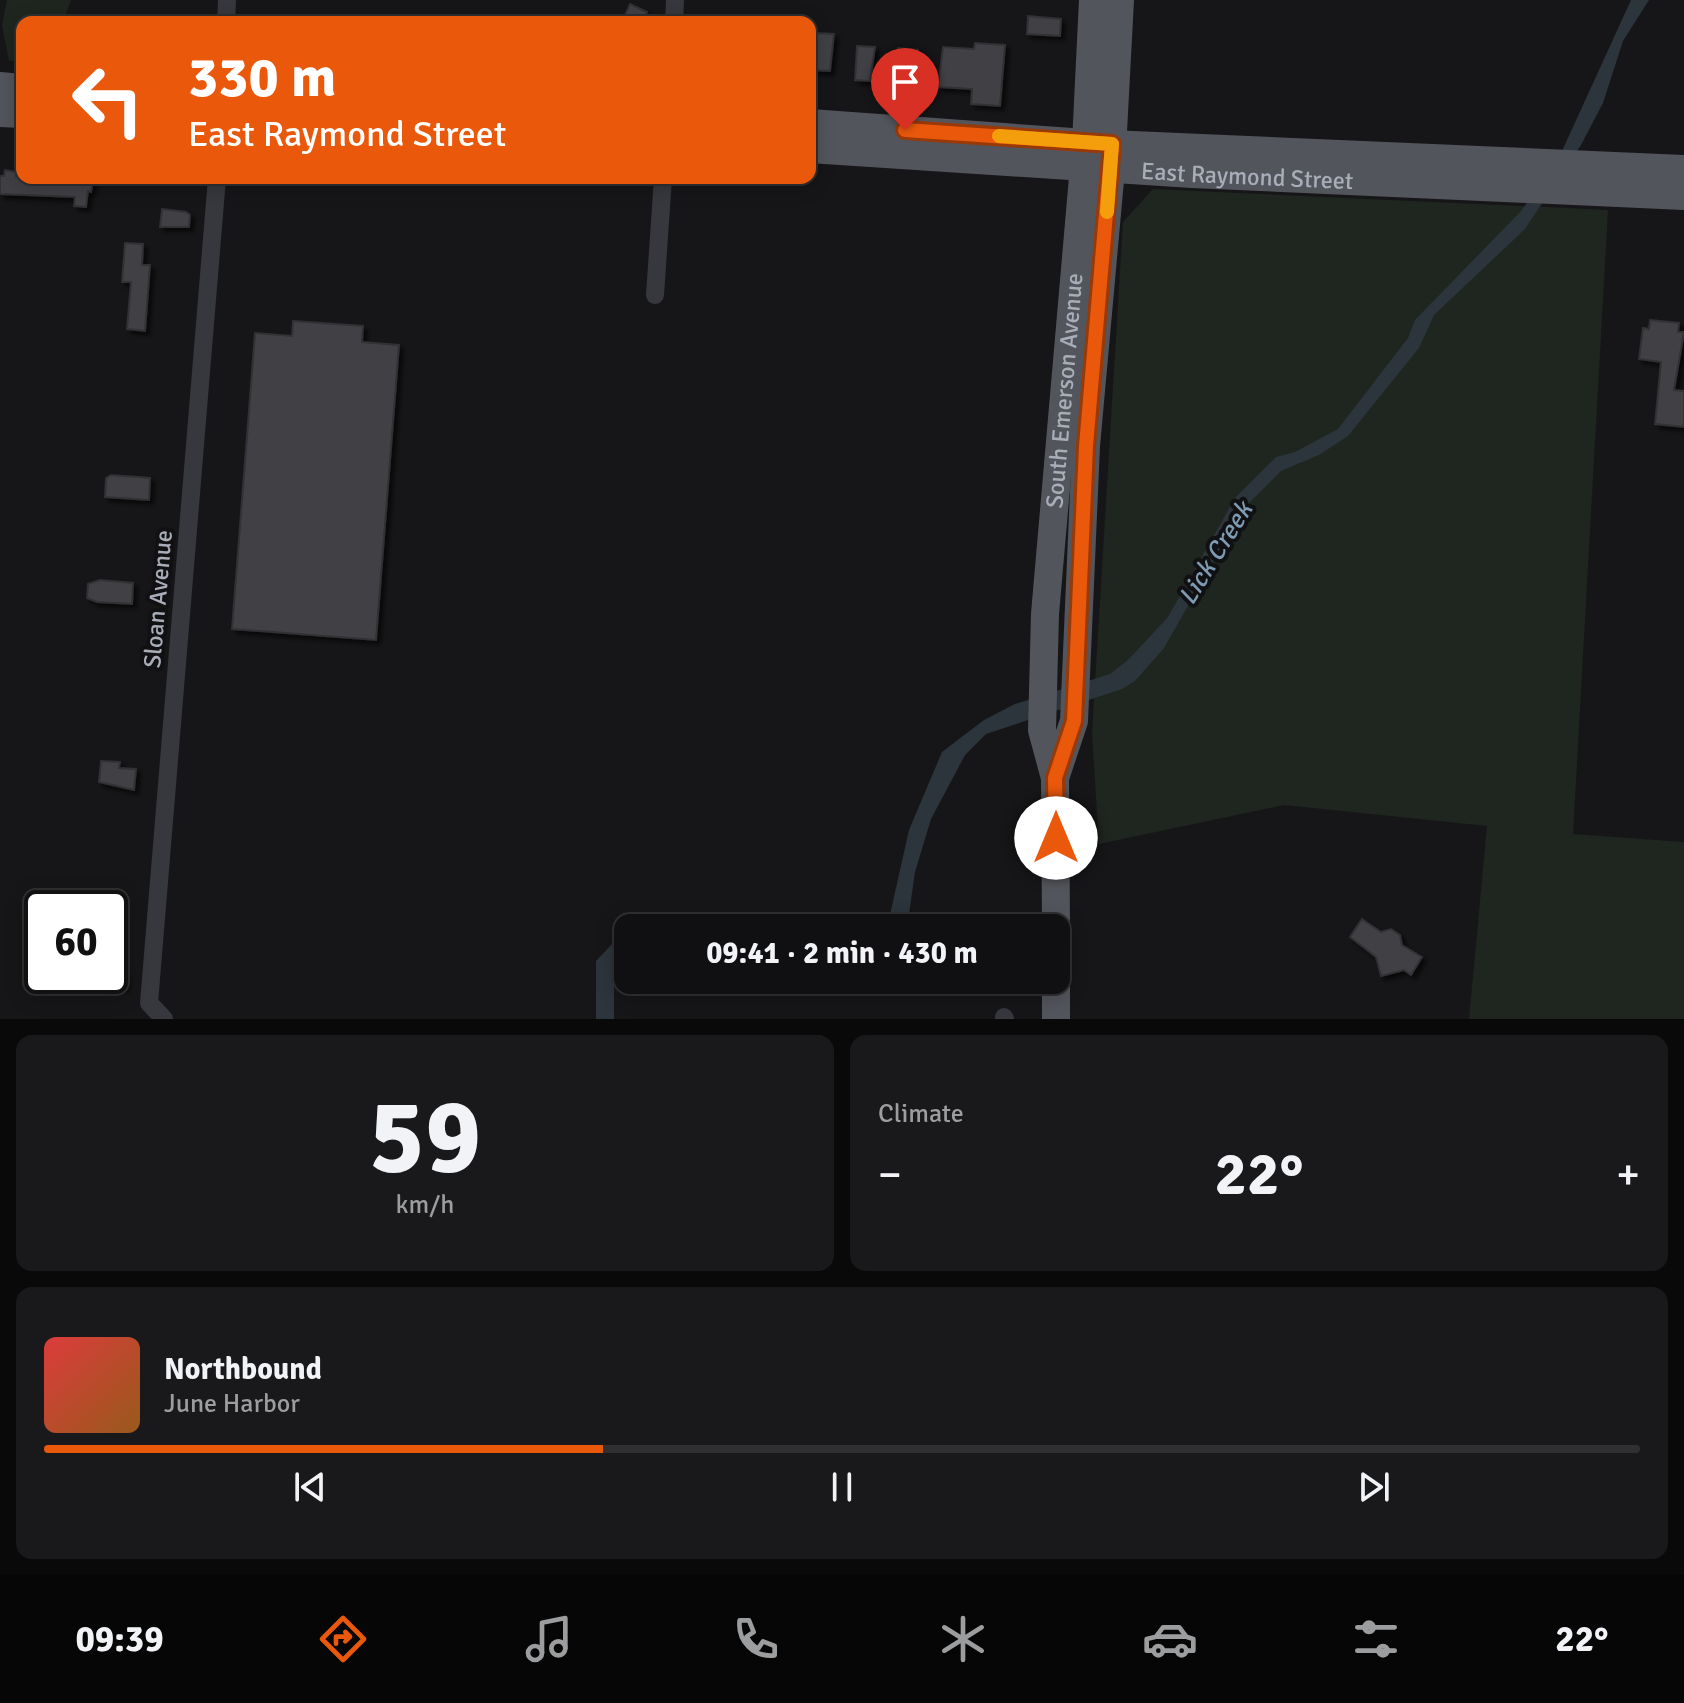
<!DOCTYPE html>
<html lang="en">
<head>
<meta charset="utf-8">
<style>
	:root { --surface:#101012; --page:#19191b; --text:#f1f3f6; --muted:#9c9d9f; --line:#303032; --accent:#ea580c }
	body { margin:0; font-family:Signika,sans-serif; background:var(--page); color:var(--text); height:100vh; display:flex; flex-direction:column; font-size:30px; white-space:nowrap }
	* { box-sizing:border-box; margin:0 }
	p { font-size:26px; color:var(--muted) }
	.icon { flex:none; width:44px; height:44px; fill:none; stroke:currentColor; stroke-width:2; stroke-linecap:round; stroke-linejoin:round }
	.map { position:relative; height:1019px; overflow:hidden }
	.drawer { display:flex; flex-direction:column; gap:16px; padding:16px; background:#09090a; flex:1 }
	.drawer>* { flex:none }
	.hud { position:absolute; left:16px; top:16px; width:800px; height:168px; border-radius:16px; box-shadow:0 4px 20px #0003,0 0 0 2px var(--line); background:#ea580c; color:#fff; overflow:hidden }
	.speed { position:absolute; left:24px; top:890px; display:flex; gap:16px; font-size:40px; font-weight:700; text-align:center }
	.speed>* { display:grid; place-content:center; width:104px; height:104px; border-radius:50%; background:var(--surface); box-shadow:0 4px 20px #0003,0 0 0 2px var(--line); line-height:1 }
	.speed .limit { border:4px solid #111; border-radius:12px; background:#fff; color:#111 }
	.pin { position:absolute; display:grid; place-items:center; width:68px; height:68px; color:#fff; margin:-82px -34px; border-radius:50% 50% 50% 0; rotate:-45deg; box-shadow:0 0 8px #0007 }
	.pin .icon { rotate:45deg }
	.me { position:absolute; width:88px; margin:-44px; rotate:0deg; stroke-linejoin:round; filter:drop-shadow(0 0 6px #0008) }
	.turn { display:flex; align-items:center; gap:28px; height:168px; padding:0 40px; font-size:36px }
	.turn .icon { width:104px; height:104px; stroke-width:2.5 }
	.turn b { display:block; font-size:56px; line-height:68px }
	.big { font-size:60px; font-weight:800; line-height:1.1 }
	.drawer .widget { flex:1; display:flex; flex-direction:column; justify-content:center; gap:12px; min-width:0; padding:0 28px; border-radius:16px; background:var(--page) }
	.drawer .dial { align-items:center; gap:0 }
	.dial b { font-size:104px; line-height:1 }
	.song { display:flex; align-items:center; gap:24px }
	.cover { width:96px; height:96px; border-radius:12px; background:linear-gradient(135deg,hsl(0 70% 55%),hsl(30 70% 35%)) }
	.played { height:8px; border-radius:4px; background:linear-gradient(90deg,var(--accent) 35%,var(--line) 35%) }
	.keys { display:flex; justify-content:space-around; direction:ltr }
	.heat { display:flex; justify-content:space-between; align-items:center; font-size:44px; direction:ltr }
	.drawer .tiles { flex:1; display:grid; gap:16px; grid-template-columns:1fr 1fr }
	.widget:last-child { grid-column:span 2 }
	.trip { position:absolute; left:614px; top:914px; width:456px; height:80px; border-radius:16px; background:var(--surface); box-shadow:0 4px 20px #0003,0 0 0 2px var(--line); font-weight:800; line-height:80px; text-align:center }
	.dock { display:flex; height:128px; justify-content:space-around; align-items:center; background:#060607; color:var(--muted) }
	.dock .icon { width:56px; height:56px }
	.dock .active { color:var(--accent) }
	.dock b { font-size:36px; color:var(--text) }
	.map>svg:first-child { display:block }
	.green { fill:#1e261f }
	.water { fill:#2c353c }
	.building { fill:#404145; stroke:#303034; stroke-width:2; filter:url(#shadow) }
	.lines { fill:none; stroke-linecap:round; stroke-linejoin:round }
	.minor { stroke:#37383d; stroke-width:18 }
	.primary { stroke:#53555c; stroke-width:28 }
	.route-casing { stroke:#983908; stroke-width:20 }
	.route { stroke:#ea580c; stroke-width:14 }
	.slow { stroke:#f59e0b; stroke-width:14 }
	.labels { text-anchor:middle; stroke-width:8; stroke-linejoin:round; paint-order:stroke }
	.street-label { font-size:24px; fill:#a8adb8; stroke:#111113 }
	.water-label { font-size:26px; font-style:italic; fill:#7f9bb3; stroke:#111113 }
</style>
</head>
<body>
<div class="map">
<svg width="1684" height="1019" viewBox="0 0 1684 1019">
	<defs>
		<filter id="shadow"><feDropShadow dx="4" dy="4" stdDeviation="2" flood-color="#0009"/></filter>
	</defs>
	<rect width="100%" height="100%" fill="#161618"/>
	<g class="green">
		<polygon points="7,0 71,0 63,22 22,22 22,60 9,61 2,25"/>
		<polygon points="1153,189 1608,210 1573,834 1684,842 1684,1019 1469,1019 1487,826 1284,805 1099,844 1092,733 1123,222"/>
	</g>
	<g class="water">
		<polygon points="1631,0 1649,0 1623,41 1603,103 1581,145 1525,229 1434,315 1419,348 1348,436 1319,455 1281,471 1243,509 1164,648 1135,681 1122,689 986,734 965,755 931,819 915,872 907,928 887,928 909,830 942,752 984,720 1015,704 1110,674 1128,660 1168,617 1235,498 1276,457 1295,452 1338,429 1408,338 1415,320 1522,210 1562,151"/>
		<polygon points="628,936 628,951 619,955 614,969 614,1019 596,1019 596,961 613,943"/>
		<path d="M 753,980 L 857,980 C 824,995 783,1007 753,980 Z"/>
	</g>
	<g class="building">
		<polygon points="630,4 647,12 642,22 622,22"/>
		<polygon points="1028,16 1061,19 1060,36 1027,34"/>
		<polygon points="815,33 834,34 830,71 811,70"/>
		<polygon points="975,43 1005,45 1000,106 971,104 972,89 938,87 943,47 974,49"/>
		<polygon points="857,46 875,47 870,81 855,80"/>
		<polygon points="898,48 918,50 913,83 896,82"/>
		<polygon points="5,170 17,172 16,176 22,178 89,178 93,181 91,192 88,191 86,207 74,206 75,197 0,194 0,176 4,176"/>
		<polygon points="162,209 186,212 190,215 189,227 160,227"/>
		<polygon points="125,243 143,244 142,265 150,265 145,331 127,329 131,282 122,282"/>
		<polygon points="1650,320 1679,323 1678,332 1684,332 1674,390 1684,391 1684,427 1655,424 1661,362 1639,359 1643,328 1649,329"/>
		<polygon points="293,321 363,326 362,342 399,345 376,640 232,629 255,333 292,336"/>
		<polygon points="111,475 150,478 149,500 105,497 106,478"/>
		<polygon points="100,580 133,583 132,604 97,602 87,598 88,584"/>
		<polygon points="101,761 120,762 119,768 136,769 134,790 99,782"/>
		<polygon points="1362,919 1381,932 1391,929 1400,935 1402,945 1422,957 1411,975 1404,970 1381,976 1376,957 1350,937"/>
		<polygon points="110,970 125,972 124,987 75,984 75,976 110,976"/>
	</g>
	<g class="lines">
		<g class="minor">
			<polyline points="226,22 227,0"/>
			<polyline points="674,22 675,0"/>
			<polyline points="655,295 663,178"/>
			<polyline points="1004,1017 1005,1019"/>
			<polyline points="164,1019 149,1003 217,178"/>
		</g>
		<g class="primary">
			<polyline points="0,86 22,88"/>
			<polyline points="0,113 22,114"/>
			<polyline points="810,123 1086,143 1684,169"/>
			<path id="s1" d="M 810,149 L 1192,174 L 1684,196"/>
			<polyline points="1055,778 1074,721 1086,446 1111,169 1120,0"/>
			<path id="s2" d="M 1056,928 L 1055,778 L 1042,730 L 1045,614 L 1086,143 L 1093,0"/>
			<polyline points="1056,952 1056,1019"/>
		</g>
	</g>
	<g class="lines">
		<defs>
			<polyline id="route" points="905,130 1112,144 1086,446 1074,721 1055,778 1056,838"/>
		</defs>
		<use href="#route" class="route-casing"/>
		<use href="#route" class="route"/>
		<polyline class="slow" points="999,136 1112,144 1107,212"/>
	</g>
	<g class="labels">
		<g class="street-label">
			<text dy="8" stroke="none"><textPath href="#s1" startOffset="438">East Raymond Street</textPath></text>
			<text dy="8" stroke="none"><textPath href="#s2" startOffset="540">South Emerson Avenue</textPath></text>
			<text transform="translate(158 599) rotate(-85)" y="8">Sloan Avenue</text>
		</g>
		<g class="water-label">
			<text transform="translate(1215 553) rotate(-58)" y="9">Lick Creek</text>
		</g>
	</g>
</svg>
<div class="speed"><div class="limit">60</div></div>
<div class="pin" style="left:905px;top:130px;background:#d93025"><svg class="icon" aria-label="arrive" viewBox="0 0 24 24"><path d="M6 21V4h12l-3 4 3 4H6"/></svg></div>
<svg class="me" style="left:1056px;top:838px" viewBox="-20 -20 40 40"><circle r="19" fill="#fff"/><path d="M0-13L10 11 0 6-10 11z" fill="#ea580c"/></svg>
<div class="trip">09:41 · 2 min · 430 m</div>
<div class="hud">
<div class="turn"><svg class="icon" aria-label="left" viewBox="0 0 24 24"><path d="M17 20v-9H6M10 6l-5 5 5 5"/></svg><div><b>330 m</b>East Raymond Street</div></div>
</div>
</div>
<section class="drawer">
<div class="tiles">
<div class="widget dial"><b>59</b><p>km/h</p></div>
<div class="widget"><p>Climate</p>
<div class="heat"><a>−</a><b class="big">22°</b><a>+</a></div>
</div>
<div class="widget">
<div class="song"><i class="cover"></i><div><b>Northbound</b><p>June Harbor</p></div></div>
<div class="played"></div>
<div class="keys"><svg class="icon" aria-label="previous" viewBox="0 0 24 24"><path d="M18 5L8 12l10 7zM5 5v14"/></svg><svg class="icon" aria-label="pause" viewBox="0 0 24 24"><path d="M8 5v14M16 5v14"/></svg><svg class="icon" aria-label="next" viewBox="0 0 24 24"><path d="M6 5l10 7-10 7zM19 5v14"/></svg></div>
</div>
</div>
</section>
<nav class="dock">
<b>09:39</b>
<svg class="icon active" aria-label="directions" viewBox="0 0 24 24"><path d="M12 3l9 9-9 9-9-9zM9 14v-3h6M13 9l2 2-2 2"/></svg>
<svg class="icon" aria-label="music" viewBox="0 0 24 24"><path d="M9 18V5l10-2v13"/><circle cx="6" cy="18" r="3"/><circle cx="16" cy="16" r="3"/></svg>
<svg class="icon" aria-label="phone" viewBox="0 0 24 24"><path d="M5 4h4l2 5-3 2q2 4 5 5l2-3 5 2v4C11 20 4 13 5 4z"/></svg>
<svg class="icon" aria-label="climate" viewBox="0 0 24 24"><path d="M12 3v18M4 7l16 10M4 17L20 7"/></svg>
<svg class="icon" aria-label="car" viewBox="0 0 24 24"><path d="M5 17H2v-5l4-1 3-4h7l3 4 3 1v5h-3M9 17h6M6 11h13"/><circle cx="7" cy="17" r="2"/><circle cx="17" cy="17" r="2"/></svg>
<svg class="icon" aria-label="filters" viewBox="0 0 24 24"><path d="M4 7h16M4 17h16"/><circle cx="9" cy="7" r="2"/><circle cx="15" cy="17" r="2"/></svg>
<b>22°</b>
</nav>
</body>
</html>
